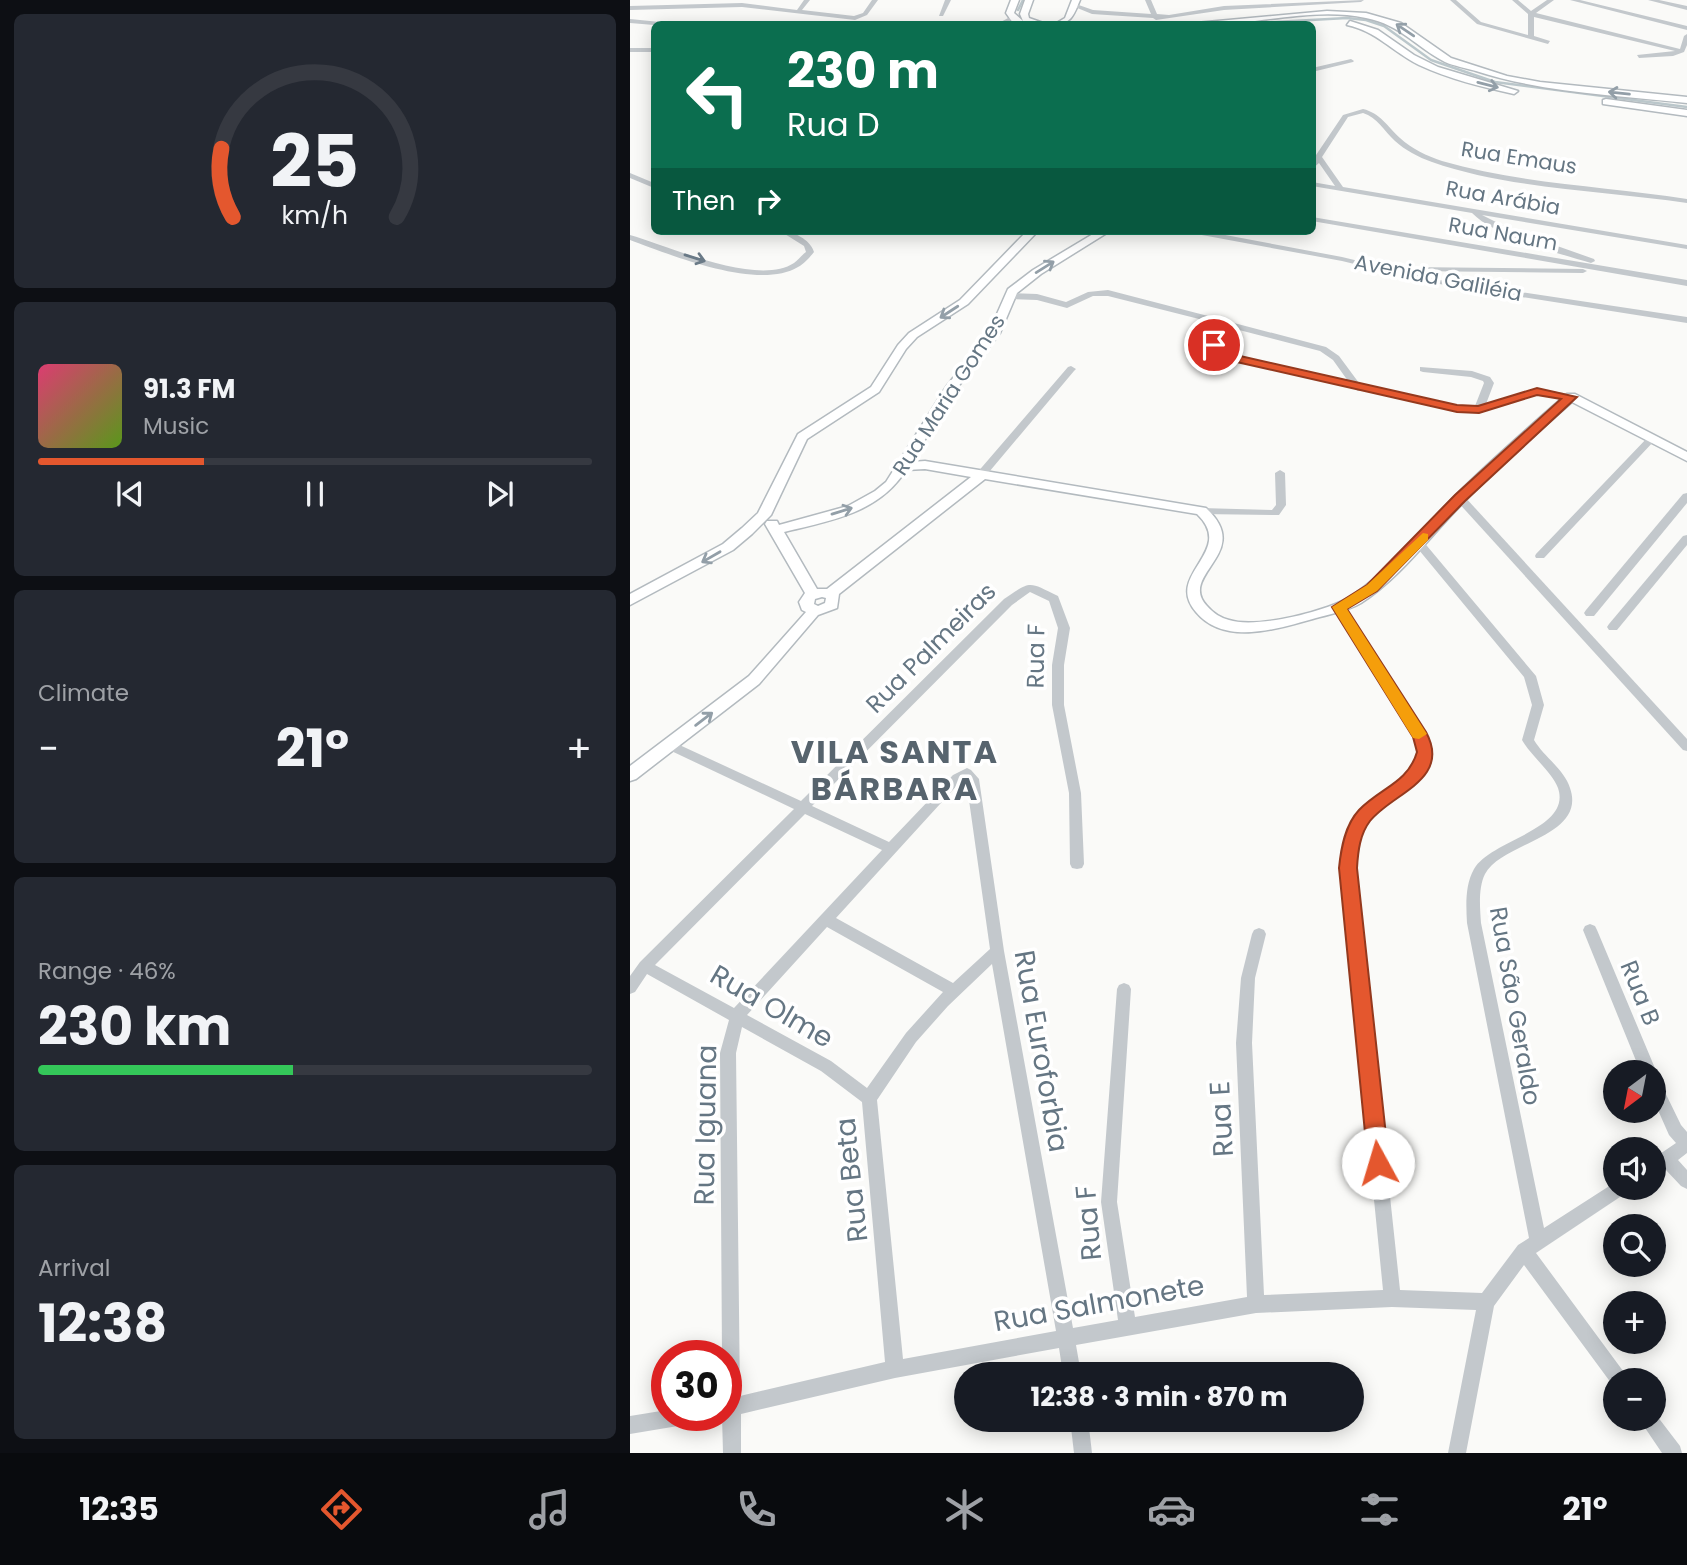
<!DOCTYPE html>
<html lang="en">
<head>
<meta charset="utf-8">
<style>
	:root { --surface:#171b24; --page:#242831; --text:#f1f3f6; --muted:#9ea1a6; --line:#363941; --accent:#e4572e }
	body { margin:0; font-family:Poppins,sans-serif; background:var(--page); color:var(--text); height:100vh; display:flex; flex-direction:column; font-size:26px; white-space:nowrap }
	* { box-sizing:border-box; margin:0 }
	p { font-size:23px; color:var(--muted) }
	.icon { flex:none; width:38px; height:38px; fill:none; stroke:currentColor; stroke-width:2; stroke-linecap:round; stroke-linejoin:round }
	.map { position:relative; flex:1; overflow:hidden }
	.sheet { display:flex; flex-direction:column; gap:14px; padding:14px; background:#0d0f14; width:630px }
	.sheet>* { flex:none }
	.hud { position:absolute; left:21px; top:21px; width:665px; height:214px; border-radius:10px; box-shadow:0 4px 18px #0003; background:#0b6e4f; color:#fff; overflow:hidden }
	.needle { width:46px; rotate:212deg }
	.buttons { position:absolute; left:973px; top:1060px; display:grid; gap:14px }
	.buttons a { display:grid; place-items:center; width:63px; height:63px; border-radius:50%; background:var(--surface); box-shadow:0 4px 18px #0003; font-size:35px }
	.speed { position:absolute; left:21px; top:1340px; display:flex; gap:14px; font-size:35px; font-weight:700; text-align:center }
	.speed>* { display:grid; place-content:center; width:91px; height:91px; border-radius:50%; background:var(--surface); box-shadow:0 4px 18px #0003; line-height:1 }
	.speed .limit { border:10px solid #d22; background:#fff; color:#111 }
	.pin { position:absolute; display:grid; place-items:center; width:60px; height:60px; color:#fff; margin:-30px; border:4px solid #fff; border-radius:50%; box-shadow:0 2px 7px #0007 }
	.me { position:absolute; width:77px; margin:-38px; rotate:354deg; stroke-linejoin:round; filter:drop-shadow(0 0 5px #0008) }
	.turn { display:flex; align-items:center; gap:24px; height:147px; padding:0 21px; font-size:32px }
	.turn .icon { width:91px; height:91px; stroke-width:2.5 }
	.turn b { display:block; font-size:49px; line-height:60px }
	.then { display:flex; align-items:center; height:66px; padding:0 21px; background:#0003; gap:14px; font-size:26px }
	.big { font-size:52px; font-weight:700; line-height:1.1 }
	.sheet .widget { flex:1; display:flex; flex-direction:column; justify-content:center; gap:10px; min-width:0; padding:0 24px; border-radius:10px; background:var(--page) }
	.sheet .dial { align-items:center; gap:0 }
	.dial svg { height:182px; overflow:visible; fill:none; stroke:var(--line); stroke-width:7; stroke-linecap:round; text-anchor:middle }
	.dial text { fill:var(--text); stroke:none }
	.song { display:flex; align-items:center; gap:21px }
	.cover { width:84px; height:84px; border-radius:10px; background:linear-gradient(135deg,hsl(340 70% 55%),hsl(90 70% 35%)) }
	.played { height:7px; border-radius:4px; background:linear-gradient(90deg,var(--accent) 30%,var(--line) 30%) }
	.keys { display:flex; justify-content:space-around; direction:ltr }
	.heat { display:flex; justify-content:space-between; align-items:center; font-size:38px; direction:ltr }
	.charge { height:10px; border-radius:5px; background:linear-gradient(90deg,#34c759 46%,var(--line) 0) }
	.trip { position:absolute; left:324px; top:1362px; width:410px; height:70px; border-radius:35px; background:var(--surface); box-shadow:0 4px 18px #0003; font-weight:700; line-height:70px; text-align:center }
	.menu { display:flex; height:112px; justify-content:space-around; align-items:center; background:#090b0e; color:var(--muted) }
	.menu .icon { width:49px; height:49px }
	.menu .selected { color:var(--accent) }
	.menu b { font-size:32px; color:var(--text) }
	main { display:flex; flex:1; min-height:0 }
	.map>svg:first-child { display:block }
	.lines { fill:none; stroke-linecap:round; stroke-linejoin:round }
	.stream { stroke:#bbc7cb; stroke-width:2.5 }
	.secondary-casing { stroke:#b3babf; stroke-width:3 }
	.street { fill:#c3c8cc; fill-rule:evenodd }
	.secondary { fill:#fff; fill-rule:evenodd }
	.oneway { stroke:#939fa8 }
	.oneway2 { stroke:#6a7a87 }
	.route { fill:#e4572e; stroke:#94391e; stroke-width:2 }
	.slow { fill:#f59e0b }
	.labels { text-anchor:middle; stroke-width:7; stroke-linejoin:round; paint-order:stroke }
	.far-street-label { font-size:21px; fill:#657683; stroke:#fff }
	.street-label { font-size:24px; fill:#657683; stroke:#fff }
	.near-street-label { font-size:28px; fill:#657683; stroke:#fff }
	.district-label { font-size:32px; font-weight:bold; letter-spacing:2px; fill:#57646e; stroke:#fff }
</style>
</head>
<body>
<main>
<section class="sheet">
<div class="widget dial"><svg viewBox="0 0 100 80">
<path d="M14 69A42 42 0 1 1 86 69"/>
<path d="M14 69A42 42 0 0 1 9 39" stroke="#e4572e"/>
<text x="50" y="56" font-size="32" font-weight="700">25</text>
<text x="50" y="72" font-size="11">km/h</text>
</svg></div>
<div class="widget">
<div class="song"><i class="cover"></i><div><b>91.3 FM</b><p>Music</p></div></div>
<div class="played"></div>
<div class="keys"><svg class="icon" aria-label="previous" viewBox="0 0 24 24"><path d="M18 5L8 12l10 7zM5 5v14"/></svg><svg class="icon" aria-label="pause" viewBox="0 0 24 24"><path d="M8 5v14M16 5v14"/></svg><svg class="icon" aria-label="next" viewBox="0 0 24 24"><path d="M6 5l10 7-10 7zM19 5v14"/></svg></div>
</div>
<div class="widget"><p>Climate</p>
<div class="heat"><a>−</a><b class="big">21°</b><a>+</a></div>
</div>
<div class="widget"><p>Range · 46%</p><b class="big">230 km</b><div class="charge"></div></div>
<div class="widget"><p>Arrival</p><b class="big">12:38</b></div>
</section>
<div class="map">
<svg width="1057" height="1453" viewBox="0 0 1057 1453">
	<rect width="100%" height="100%" fill="#fafaf8"/>
	<g class="lines">
		<g class="stream">
			<polyline points="388,10 393,0"/>
			<polyline points="611,24 717,18 736,20 754,26 801,60 865,82 1057,107"/>
		</g>
		<defs>
			<g id="secondary">
				<polygon points="381,0 389,0 384,13 393,21 390,14 395,0 403,0 398,14 399,18 416,24 383,23 376,13"/>
				<path d="M 442,0 L 450,0 C 444,14 442,24 425,24 L 435,18 Z"/>
				<path d="M 697,11 L 736,13 L 771,23 L 821,58 L 877,76 L 910,82 L 1057,97 L 1057,103 C 986,95 914,93 846,71 C 836,68 824,66 815,62 C 786,47 771,25 736,18 C 677,5 614,30 555,24 Z"/>
				<path d="M 720,21 L 748,30 L 784,55 L 808,67 L 888,91 L 884,94 C 852,87 819,79 789,65 C 763,52 746,31 717,25 Z"/>
				<polygon points="976,99 1057,110 1057,116 973,104 973,100"/>
				<polygon points="397,231 408,231 338,304 287,337 276,349 249,392 177,439 141,515 122,534 103,550 0,605 0,594 93,544 112,528 128,513 168,434 241,387 268,345 279,333 330,300"/>
				<path d="M 468,231 L 480,231 L 411,274 L 387,293 L 370,333 L 327,388 L 281,462 L 295,461 L 576,508 C 625,553 547,574 577,606 C 583,613 591,618 599,620 C 626,629 700,611 723,595 C 763,568 792,528 826,495 C 861,460 899,427 937,394 L 945,394 L 1057,452 L 1057,461 L 942,402 C 905,435 867,467 833,503 C 800,536 771,577 731,603 C 718,611 701,614 686,618 C 650,628 595,647 566,612 C 533,574 607,552 567,514 L 355,479 L 209,594 L 207,608 L 188,615 L 129,684 L 6,779 L 0,781 L 0,766 L 119,676 L 176,612 L 172,610 L 169,602 L 175,593 L 135,524 L 137,521 L 147,521 L 149,525 L 218,506 L 245,491 L 256,482 L 316,387 L 359,332 L 378,289 L 403,270 ZM 295,469 L 341,477 L 197,589 L 187,589 L 154,532 C 200,521 249,513 276,470 ZM 192,597 L 196,598 L 195,603 L 188,606 L 184,604 L 185,599 Z"/>
			</g>
		</defs>
		<use href="#secondary" class="secondary-casing"/>
		<g class="street">
			<polygon points="174,0 180,0 172,10 224,16 233,13 242,0 248,0 237,15 225,20 112,7 0,10 0,6 112,3 167,10"/>
			<polygon points="315,0 321,0 313,16 309,16"/>
			<polygon points="515,0 521,0 527,14 539,15 594,6 734,0 731,2 594,10 526,20 523,18 462,14 440,5 443,3 463,10 521,14"/>
			<polygon points="820,0 826,0 851,22 898,35 898,14 882,0 888,0 901,11 917,0 924,0 906,13 1050,49 1054,36 1057,34 1057,45 1054,52 1043,56 1009,58 1007,55 1045,51 904,17 904,36 920,41 918,44 847,24"/>
			<polygon points="940,0 950,0 1057,26 1057,30"/>
			<polygon points="1018,0 1029,0 1057,6 1057,10"/>
			<polygon points="380,17 385,18 374,24 367,24"/>
			<polygon points="0,19 30,22 33,24 24,25 0,23"/>
			<rect x="0" y="48" width="24" height="4"/>
			<polygon points="721,59 724,61 723,62 682,72 682,68"/>
			<path d="M 733,109 C 750,113 757,126 770,138 C 782,149 797,156 812,161 C 891,184 976,186 1057,199 L 1057,203 C 976,191 878,189 802,162 C 788,157 775,150 765,141 C 754,131 747,117 733,113 L 718,117 L 692,157 L 713,187 L 1057,245 L 1057,249 L 852,215 L 882,230 L 964,259 L 965,261 L 961,263 C 930,254 864,236 842,213 L 682,186 L 682,182 L 705,186 L 689,163 L 682,169 L 682,161 L 713,115 Z"/>
			<polygon points="0,173 24,183 24,188 0,178"/>
			<polygon points="682,217 1057,280 1057,286 682,221"/>
			<path d="M 150,231 C 163,231 180,239 184,252 C 180,257 174,264 168,267 C 128,291 41,255 0,240 L 0,235 C 39,246 127,287 164,263 C 168,260 172,255 176,252 L 174,246 Z"/>
			<polygon points="557,231 574,231 712,257 803,279 1057,317 1057,323 803,283 712,261 561,233"/>
			<polygon points="776,267 953,269 957,271 953,273 779,271 776,271"/>
			<path d="M 478,290 L 578,316 L 584,316 L 585,318 L 696,347 L 709,356 L 729,383 L 827,406 L 845,406 L 854,383 L 853,381 L 841,377 L 793,372 L 790,371 L 790,367 L 842,371 L 860,377 L 864,383 L 856,404 L 907,389 L 941,394 L 946,397 L 941,400 L 907,395 L 849,412 L 827,412 L 732,390 L 728,391 L 723,387 L 584,355 L 579,348 L 577,321 L 478,296 L 463,296 L 437,308 L 407,300 L 380,299 L 376,296 L 380,293 L 407,294 L 436,302 L 458,292 ZM 586,324 L 690,351 L 703,360 L 718,381 L 590,351 L 587,348 Z"/>
			<polygon points="441,366 446,369 444,371 354,478 346,478 346,474 438,367"/>
			<polygon points="1022,435 1027,438 1025,440 914,558 906,558 905,556 906,554 1019,436"/>
			<polygon points="650,470 655,473 656,505 649,515 571,514 566,511 571,508 642,510 646,505 645,473"/>
			<polygon points="1057,493 1057,503 964,616 956,616 954,613 956,610 1053,494"/>
			<polygon points="830,495 834,496 1057,739 1057,751 1053,750 826,500 826,496"/>
			<polygon points="1057,535 1057,545 987,630 979,630 977,627 979,624 1053,536"/>
			<path d="M 788,539 L 792,540 L 906,676 L 914,705 L 904,740 C 914,757 934,769 940,788 C 957,837 872,842 855,874 C 848,888 850,908 851,923 L 914,1228 L 984,1183 L 985,1188 L 998,1188 L 996,1193 L 906,1253 L 996,1375 L 999,1381 L 985,1381 L 985,1388 L 984,1387 L 894,1265 L 864,1306 L 836,1453 L 818,1453 L 846,1310 L 762,1307 L 626,1313 L 446,1345 L 451,1374 L 433,1374 L 429,1348 L 265,1378 L 111,1414 L 111,1453 L 93,1453 L 92,1416 L 96,1416 L 96,1356 L 92,1356 L 90,1053 L 99,1020 L 17,974 L 5,992 L 0,994 L 0,976 L 10,962 L 164,809 L 35,748 L 33,745 L 39,741 L 43,742 L 171,801 L 374,599 C 402,580 398,582 428,596 L 440,628 L 434,665 L 434,705 L 451,793 L 454,864 L 452,868 L 447,869 L 442,868 L 440,864 L 439,793 L 422,705 L 422,665 L 428,628 L 419,601 L 400,592 L 382,605 L 182,806 L 259,842 L 323,775 L 337,768 L 341,770 L 349,779 L 374,951 L 443,1328 L 488,1320 L 471,1202 L 487,989 L 489,985 L 494,983 L 499,985 L 501,989 L 487,1202 L 505,1317 L 617,1297 L 606,1043 L 611,978 L 622,934 L 624,930 L 629,928 L 634,930 L 636,934 L 625,978 L 622,1043 L 634,1295 L 753,1290 L 711,868 C 712,855 712,841 718,830 C 732,800 785,787 786,753 C 786,748 785,741 784,736 L 703,607 L 709,603 L 713,604 L 794,733 C 816,785 751,796 731,830 C 725,841 726,856 725,868 L 770,1290 L 852,1293 L 888,1245 L 899,1238 L 837,923 C 836,905 835,885 844,869 C 861,839 942,830 928,788 C 922,772 901,756 892,740 L 902,705 L 894,677 L 784,544 L 783,542 ZM 336,779 L 360,949 L 323,983 L 206,918 L 331,781 ZM 175,814 L 252,850 L 104,1008 L 25,965 ZM 197,927 L 313,992 L 276,1033 L 237,1088 L 201,1061 L 117,1015 ZM 362,964 L 426,1331 L 273,1359 L 247,1100 L 286,1042 L 318,1006 ZM 112,1027 L 191,1071 L 232,1102 L 255,1362 L 110,1396 L 106,1053 Z"/>
			<polygon points="960,924 965,926 967,930 1027,1073 1024,1078 1024,1073 1011,1073 953,930 955,926"/>
			<polygon points="1024,1078 1029,1080 1051,1125 1057,1132 1057,1153 1048,1160 1057,1170 1057,1189 1051,1186 1035,1169 1024,1174 1024,1158 1046,1143 1039,1135 1024,1101"/>
			<polygon points="37,1410 37,1416 63,1416 60,1422 54,1425 0,1434 0,1416"/>
			<polygon points="1024,1412 1050,1446 1052,1453 1032,1453 1009,1419 1024,1419"/>
			<polygon points="440,1419 458,1419 462,1453 444,1453"/>
		</g>
		<use href="#secondary" class="secondary"/>
	</g>
	<defs><path id="oneway-shaft" d="M-6 0H5M1.5-3L5.5 0L1.5 3" fill="none" stroke-width="1.6" stroke-linecap="round" stroke-linejoin="round" transform="scale(1.75)"/></defs>
	<g class="oneway">
		<use href="#oneway-shaft" transform="translate(775 30) rotate(-146)"/>
		<use href="#oneway-shaft" transform="translate(858 85) rotate(14)"/>
		<use href="#oneway-shaft" transform="translate(989 93) rotate(-174)"/>
		<use href="#oneway-shaft" transform="translate(415 267) rotate(-32)"/>
		<use href="#oneway-shaft" transform="translate(319 312) rotate(147)"/>
		<use href="#oneway-shaft" transform="translate(212 511) rotate(-17)"/>
		<use href="#oneway-shaft" transform="translate(81 557) rotate(150)"/>
		<use href="#oneway-shaft" transform="translate(74 719) rotate(-37)"/>
	</g>
	<use class="oneway2" href="#oneway-shaft" transform="translate(65 258) rotate(17)"/>
	<path class="route" d="M 584,341 L 597,353 L 827,405 L 848,406 L 907,388 L 947,397 L 835,501 L 747,591 L 717,609 L 796,732 C 822,780 762,793 740,821 C 730,834 728,851 727,868 L 759,1163 L 756,1170 L 748,1173 L 741,1170 L 738,1163 L 709,868 C 711,848 715,825 729,810 C 750,788 778,783 787,752 L 783,737 L 702,607 L 737,585 L 825,495 L 931,399 L 907,395 L 849,413 L 827,412 L 589,358 L 578,350 L 578,345 Z"/>
	<polygon class="slow" points="793,533 798,534 798,540 747,591 717,609 797,734 789,739 783,738 702,607 737,585"/>
	<g class="labels">
		<g class="far-street-label">
			<text transform="translate(889 158) rotate(9)" y="7">Rua Emaus</text>
			<text transform="translate(873 198) rotate(10)" y="7">Rua Arábia</text>
			<text transform="translate(873 234) rotate(10)" y="7">Rua Naum</text>
			<text transform="translate(808 278) rotate(11)" y="7">Avenida Galiléia</text>
			<text transform="translate(319 395) rotate(-57)" y="7">Rua Maria Gomes</text>
		</g>
		<g class="street-label">
			<text transform="translate(301 648) rotate(-45)" y="8">Rua Palmeiras</text>
			<text transform="translate(406 656) rotate(-89)" y="8">Rua F</text>
			<text transform="translate(1010 993) rotate(68)" y="8">Rua B</text>
			<text transform="translate(885 1006) rotate(80)" y="8">Rua São Geraldo</text>
		</g>
		<g class="near-street-label">
			<text transform="translate(142 1006) rotate(30)" y="10">Rua Olme</text>
			<text transform="translate(412 1051) rotate(80)" y="10">Rua Euroforbia</text>
			<text transform="translate(591 1119) rotate(-93)" y="10">Rua E</text>
			<text transform="translate(75 1125) rotate(-89)" y="10">Rua Iguana</text>
			<text transform="translate(221 1180) rotate(-96)" y="10">Rua Beta</text>
			<text transform="translate(458 1223) rotate(-95)" y="10">Rua F</text>
			<text transform="translate(469 1303) rotate(-10)" y="10">Rua Salmonete</text>
		</g>
		<g class="district-label">
			<text x="265" y="763">VILA SANTA<tspan x="265" dy="37">BÁRBARA</tspan></text>
		</g>
	</g>
</svg>
<div class="buttons">
<a><svg class="needle" viewBox="-14 -14 28 28"><path d="M0-13l5 13h-10z" fill="#e53935"/><path d="M0 13l5-13h-10z" fill="#9ea1a6"/></svg></a>
<a><svg class="icon" aria-label="sound" viewBox="0 0 24 24"><path d="M4 9h4l5-4v14l-5-4H4zM17 9q2 3 0 6"/></svg></a>
<a><svg class="icon" aria-label="search" viewBox="0 0 24 24"><circle cx="10" cy="10" r="6"/><path d="M15 15l6 6"/></svg></a>
<a>+</a>
<a>−</a>
</div>
<div class="speed"><div class="limit">30</div></div>
<div class="pin" style="left:584px;top:345px;background:#d93025"><svg class="icon" aria-label="arrive" viewBox="0 0 24 24"><path d="M6 21V4h12l-3 4 3 4H6"/></svg></div>
<svg class="me" style="left:748px;top:1163px" viewBox="-20 -20 40 40"><circle r="19" fill="#fff"/><path d="M0-13L10 11 0 6-10 11z" fill="#e4572e"/></svg>
<div class="trip">12:38 · 3 min · 870 m</div>
<div class="hud">
<div class="turn"><svg class="icon" aria-label="left" viewBox="0 0 24 24"><path d="M17 20v-9H6M10 6l-5 5 5 5"/></svg><div><b>230 m</b>Rua D</div></div>
<div class="then">Then<svg class="icon" aria-label="right" viewBox="0 0 24 24"><path d="M7 20v-9h11M14 6l5 5-5 5"/></svg></div>
</div>
</div>
</main>
<nav class="menu">
<b>12:35</b>
<svg class="icon selected" aria-label="directions" viewBox="0 0 24 24"><path d="M12 3l9 9-9 9-9-9zM9 14v-3h6M13 9l2 2-2 2"/></svg>
<svg class="icon" aria-label="music" viewBox="0 0 24 24"><path d="M9 18V5l10-2v13"/><circle cx="6" cy="18" r="3"/><circle cx="16" cy="16" r="3"/></svg>
<svg class="icon" aria-label="phone" viewBox="0 0 24 24"><path d="M5 4h4l2 5-3 2q2 4 5 5l2-3 5 2v4C11 20 4 13 5 4z"/></svg>
<svg class="icon" aria-label="climate" viewBox="0 0 24 24"><path d="M12 3v18M4 7l16 10M4 17L20 7"/></svg>
<svg class="icon" aria-label="car" viewBox="0 0 24 24"><path d="M5 17H2v-5l4-1 3-4h7l3 4 3 1v5h-3M9 17h6M6 11h13"/><circle cx="7" cy="17" r="2"/><circle cx="17" cy="17" r="2"/></svg>
<svg class="icon" aria-label="filters" viewBox="0 0 24 24"><path d="M4 7h16M4 17h16"/><circle cx="9" cy="7" r="2"/><circle cx="15" cy="17" r="2"/></svg>
<b>21°</b>
</nav>
</body>
</html>
